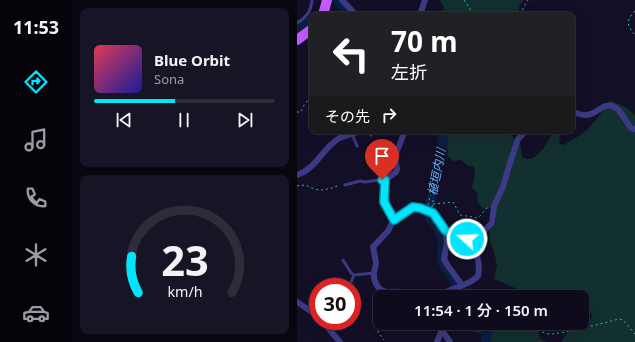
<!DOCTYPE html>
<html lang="ja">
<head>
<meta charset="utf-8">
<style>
	:root { --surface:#0e0b1c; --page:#171425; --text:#f1f3f6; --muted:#9b9ba3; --line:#2e2b3b; --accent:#00e5ff }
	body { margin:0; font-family:"Noto Sans","Noto Sans JP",sans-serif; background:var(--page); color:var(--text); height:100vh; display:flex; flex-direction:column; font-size:15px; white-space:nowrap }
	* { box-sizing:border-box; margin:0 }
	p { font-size:13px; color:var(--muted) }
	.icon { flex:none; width:22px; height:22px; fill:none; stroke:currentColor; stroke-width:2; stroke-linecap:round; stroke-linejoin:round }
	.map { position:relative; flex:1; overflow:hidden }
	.side { display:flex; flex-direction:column; gap:8px; padding:8px; background:#08060f; width:225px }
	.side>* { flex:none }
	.guide { position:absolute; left:12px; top:12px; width:266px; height:122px; border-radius:8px; box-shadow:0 4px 16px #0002,0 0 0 1px var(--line); background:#202124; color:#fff; overflow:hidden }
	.speed { position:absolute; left:12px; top:278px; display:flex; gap:8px; font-size:20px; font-weight:700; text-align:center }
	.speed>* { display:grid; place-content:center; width:52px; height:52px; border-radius:50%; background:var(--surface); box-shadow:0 4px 16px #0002,0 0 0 1px var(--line); line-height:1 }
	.speed .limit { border:6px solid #d22; background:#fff; color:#111 }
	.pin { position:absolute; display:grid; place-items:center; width:34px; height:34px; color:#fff; margin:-41px -17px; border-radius:50% 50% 50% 0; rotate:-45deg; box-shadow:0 0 4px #0007 }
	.pin .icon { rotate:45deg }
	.me { position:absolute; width:44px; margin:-22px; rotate:290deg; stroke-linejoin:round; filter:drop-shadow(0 0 3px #0008) }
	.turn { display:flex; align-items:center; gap:14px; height:84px; padding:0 16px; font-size:18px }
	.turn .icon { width:52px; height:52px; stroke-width:2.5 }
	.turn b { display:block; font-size:28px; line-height:34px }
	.then { display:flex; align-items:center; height:38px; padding:0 16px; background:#0003; gap:8px; font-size:15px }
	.side .tile { flex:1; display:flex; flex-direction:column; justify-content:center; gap:6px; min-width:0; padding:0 14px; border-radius:8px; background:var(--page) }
	.side .dial { align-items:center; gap:0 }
	.dial svg { height:104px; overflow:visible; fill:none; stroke:var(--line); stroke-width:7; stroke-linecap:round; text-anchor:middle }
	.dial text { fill:var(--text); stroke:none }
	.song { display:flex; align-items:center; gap:12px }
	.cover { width:48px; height:48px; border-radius:6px; background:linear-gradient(135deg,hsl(350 70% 55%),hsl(240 70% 35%)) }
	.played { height:4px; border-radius:2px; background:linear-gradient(90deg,var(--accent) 45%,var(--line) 45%) }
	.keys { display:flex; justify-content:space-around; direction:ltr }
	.trip { position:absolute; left:76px; top:290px; width:216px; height:40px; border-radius:8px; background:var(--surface); box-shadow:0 4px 16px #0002,0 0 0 1px var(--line); font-weight:600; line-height:40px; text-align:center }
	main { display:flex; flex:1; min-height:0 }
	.dock { display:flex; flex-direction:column; width:72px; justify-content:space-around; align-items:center; background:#06040b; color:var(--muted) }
	.dock .icon { width:28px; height:28px }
	.dock .current { color:var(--accent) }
	.dock b { font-size:18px; color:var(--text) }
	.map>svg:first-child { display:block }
	.green { fill:#12302f }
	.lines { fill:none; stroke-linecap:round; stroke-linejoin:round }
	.river { stroke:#0a1f44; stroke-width:10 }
	.path { stroke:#2fb8b0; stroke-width:1; stroke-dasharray:2 3; stroke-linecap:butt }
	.service { stroke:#3d3a85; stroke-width:3 }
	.minor { stroke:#3d3a85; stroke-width:6 }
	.primary { stroke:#c25bff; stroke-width:10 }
	.route-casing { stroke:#0095a6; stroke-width:10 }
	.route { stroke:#00e5ff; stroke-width:7 }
	.labels { text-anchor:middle; stroke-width:4; stroke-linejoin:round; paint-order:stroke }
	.water-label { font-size:12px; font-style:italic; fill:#62b6ff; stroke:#130f26 }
</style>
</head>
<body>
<main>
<nav class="dock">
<b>11:53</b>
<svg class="icon current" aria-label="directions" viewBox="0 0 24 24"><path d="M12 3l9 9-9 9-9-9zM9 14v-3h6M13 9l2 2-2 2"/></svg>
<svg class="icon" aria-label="music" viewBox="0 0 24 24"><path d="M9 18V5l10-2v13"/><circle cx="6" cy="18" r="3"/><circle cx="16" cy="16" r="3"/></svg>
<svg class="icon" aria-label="phone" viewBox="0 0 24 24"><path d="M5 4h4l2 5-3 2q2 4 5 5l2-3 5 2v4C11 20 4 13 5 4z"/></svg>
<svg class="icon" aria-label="climate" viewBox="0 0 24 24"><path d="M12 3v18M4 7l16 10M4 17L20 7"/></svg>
<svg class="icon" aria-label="car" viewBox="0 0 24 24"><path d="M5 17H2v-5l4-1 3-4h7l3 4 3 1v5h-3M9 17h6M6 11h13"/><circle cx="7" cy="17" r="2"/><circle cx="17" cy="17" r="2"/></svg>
</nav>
<section class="side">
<div class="tile">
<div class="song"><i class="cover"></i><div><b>Blue Orbit</b><p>Sona</p></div></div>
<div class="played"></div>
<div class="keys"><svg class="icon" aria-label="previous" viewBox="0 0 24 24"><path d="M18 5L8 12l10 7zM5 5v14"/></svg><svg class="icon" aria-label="pause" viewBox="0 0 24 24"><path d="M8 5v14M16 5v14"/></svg><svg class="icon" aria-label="next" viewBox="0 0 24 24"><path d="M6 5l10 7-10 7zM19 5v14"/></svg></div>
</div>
<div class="tile dial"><svg viewBox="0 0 100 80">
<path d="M14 69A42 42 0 1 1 86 69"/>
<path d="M14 69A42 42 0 0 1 9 41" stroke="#00e5ff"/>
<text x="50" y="56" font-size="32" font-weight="700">23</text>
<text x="50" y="72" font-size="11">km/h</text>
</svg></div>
</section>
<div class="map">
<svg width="338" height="342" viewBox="0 0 338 342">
	<rect width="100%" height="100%" fill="#130f26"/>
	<g class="green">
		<polygon points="143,0 227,0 222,7 222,15 143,15 147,8"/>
		<path d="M 313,100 L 330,108 L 338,115 L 338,342 L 264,342 L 271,332 L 295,318 L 293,310 L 286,297 L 274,297 L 269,294 C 245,303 219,288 197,279 L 200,266 L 198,255 L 193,242 L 192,230 L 199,223 L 199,207 L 186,209 L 180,201 L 181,194 L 175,188 L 178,171 L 177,167 L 170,165 L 164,160 L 156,161 L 149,154 C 149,146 151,138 149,131 L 210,131 C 216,135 219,142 224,146 L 225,157 C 227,158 229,159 231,159 C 241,160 253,139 256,131 L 264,131 L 262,140 L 263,144 L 267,145 C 273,140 280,138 286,133 C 297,125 305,111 313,100 Z"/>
		<polygon points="167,323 196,323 214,330 241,331 243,339 249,342 192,342 193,336 180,332 165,329"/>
	</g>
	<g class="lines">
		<g class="river">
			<polyline points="40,0 54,15"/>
			<polyline points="0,29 15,21"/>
			<polyline points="144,131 146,142 139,167 136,193 132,207 133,219 140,226 146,239 145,260 148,267 170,297"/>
			<polyline points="188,323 190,330 189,342"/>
		</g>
		<g class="path">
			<polyline points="167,0 177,15"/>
			<path d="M 338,11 C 329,21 329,24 338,35"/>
			<polyline points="225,15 226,8 231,0"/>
			<polyline points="0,112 4,112 7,105 15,95"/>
			<polyline points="114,133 127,131"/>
			<path d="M 0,186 L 9,185 C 22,193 29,190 43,185"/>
			<polyline points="136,204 156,202 163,215 181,218 191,207"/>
			<path d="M 131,205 C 136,188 136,171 140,154"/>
			<polyline points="135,207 141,171"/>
			<polyline points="169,290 176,297"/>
			<polyline points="83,321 81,332 87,340"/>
			<polyline points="202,323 217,328 238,329 250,334 256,334 269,332 283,326 295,326 322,319 326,320 338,334"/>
		</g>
		<g class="service">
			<path d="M 0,23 C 10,17 14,11 15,0"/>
			<polyline points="72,131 74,135"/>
			<polyline points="55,134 60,146"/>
			<polyline points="48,185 63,181 68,182 82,180 88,180"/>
			<polyline points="46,260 54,273 57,275 77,273"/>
			<polyline points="52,287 57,275"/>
		</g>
		<g class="minor">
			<polyline points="45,0 59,15"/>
			<polyline points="123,15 128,0"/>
			<path d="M 275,111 C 300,125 303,97 319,108 C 325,112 329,122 334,128 L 338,129"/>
			<path d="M 108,131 L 100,151 L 98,158 L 100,169 L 99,172 L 88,180 L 87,202 L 97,219 L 91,231 L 76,247 C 77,252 78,257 79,263 C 79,266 78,268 77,272 C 76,281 81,292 91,292 C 103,292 105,290 115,297"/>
			<path d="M 0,175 C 20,168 24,150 41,139 C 47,135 55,135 62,131"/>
			<polyline points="97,219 116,207 123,208 136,213 148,230 152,233 170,239 174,239"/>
			<polyline points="148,230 150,242 147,259 151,266 165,285"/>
			<path d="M 141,297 C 153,287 171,287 181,276 C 184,264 179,250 174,239 L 187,231 L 195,223 L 197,206 L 206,187 L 212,166 L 221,139 L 229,131"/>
			<polyline points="0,302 21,316"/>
			<polyline points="25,321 43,342"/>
			<polyline points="140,323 153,342"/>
			<polyline points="140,342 145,330"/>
		</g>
		<g class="primary">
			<polyline points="26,15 30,0"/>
			<polyline points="0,40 15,29"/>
		</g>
	</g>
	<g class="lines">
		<defs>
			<polyline id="route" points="85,180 88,180 87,202 97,220 116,207 123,208 136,213 148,230 152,233 170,239"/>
		</defs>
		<use href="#route" class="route-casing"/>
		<use href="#route" class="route"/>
	</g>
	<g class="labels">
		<g class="water-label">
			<text transform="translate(140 172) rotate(-79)" y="4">植垣内川</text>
		</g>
	</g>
</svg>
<div class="speed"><div class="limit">30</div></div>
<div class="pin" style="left:85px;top:180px;background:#d93025"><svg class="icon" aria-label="arrive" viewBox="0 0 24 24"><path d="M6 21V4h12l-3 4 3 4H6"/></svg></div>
<svg class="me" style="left:170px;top:239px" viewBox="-20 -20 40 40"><circle r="17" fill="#00e5ff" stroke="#fff" stroke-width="3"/><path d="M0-11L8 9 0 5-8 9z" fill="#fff"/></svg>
<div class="trip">11:54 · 1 分 · 150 m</div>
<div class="guide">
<div class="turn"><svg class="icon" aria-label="left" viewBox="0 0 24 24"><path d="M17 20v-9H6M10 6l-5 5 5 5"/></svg><div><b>70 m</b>左折</div></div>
<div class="then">その先<svg class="icon" aria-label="right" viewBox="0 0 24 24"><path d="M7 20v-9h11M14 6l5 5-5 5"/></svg></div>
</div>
</div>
</main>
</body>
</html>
